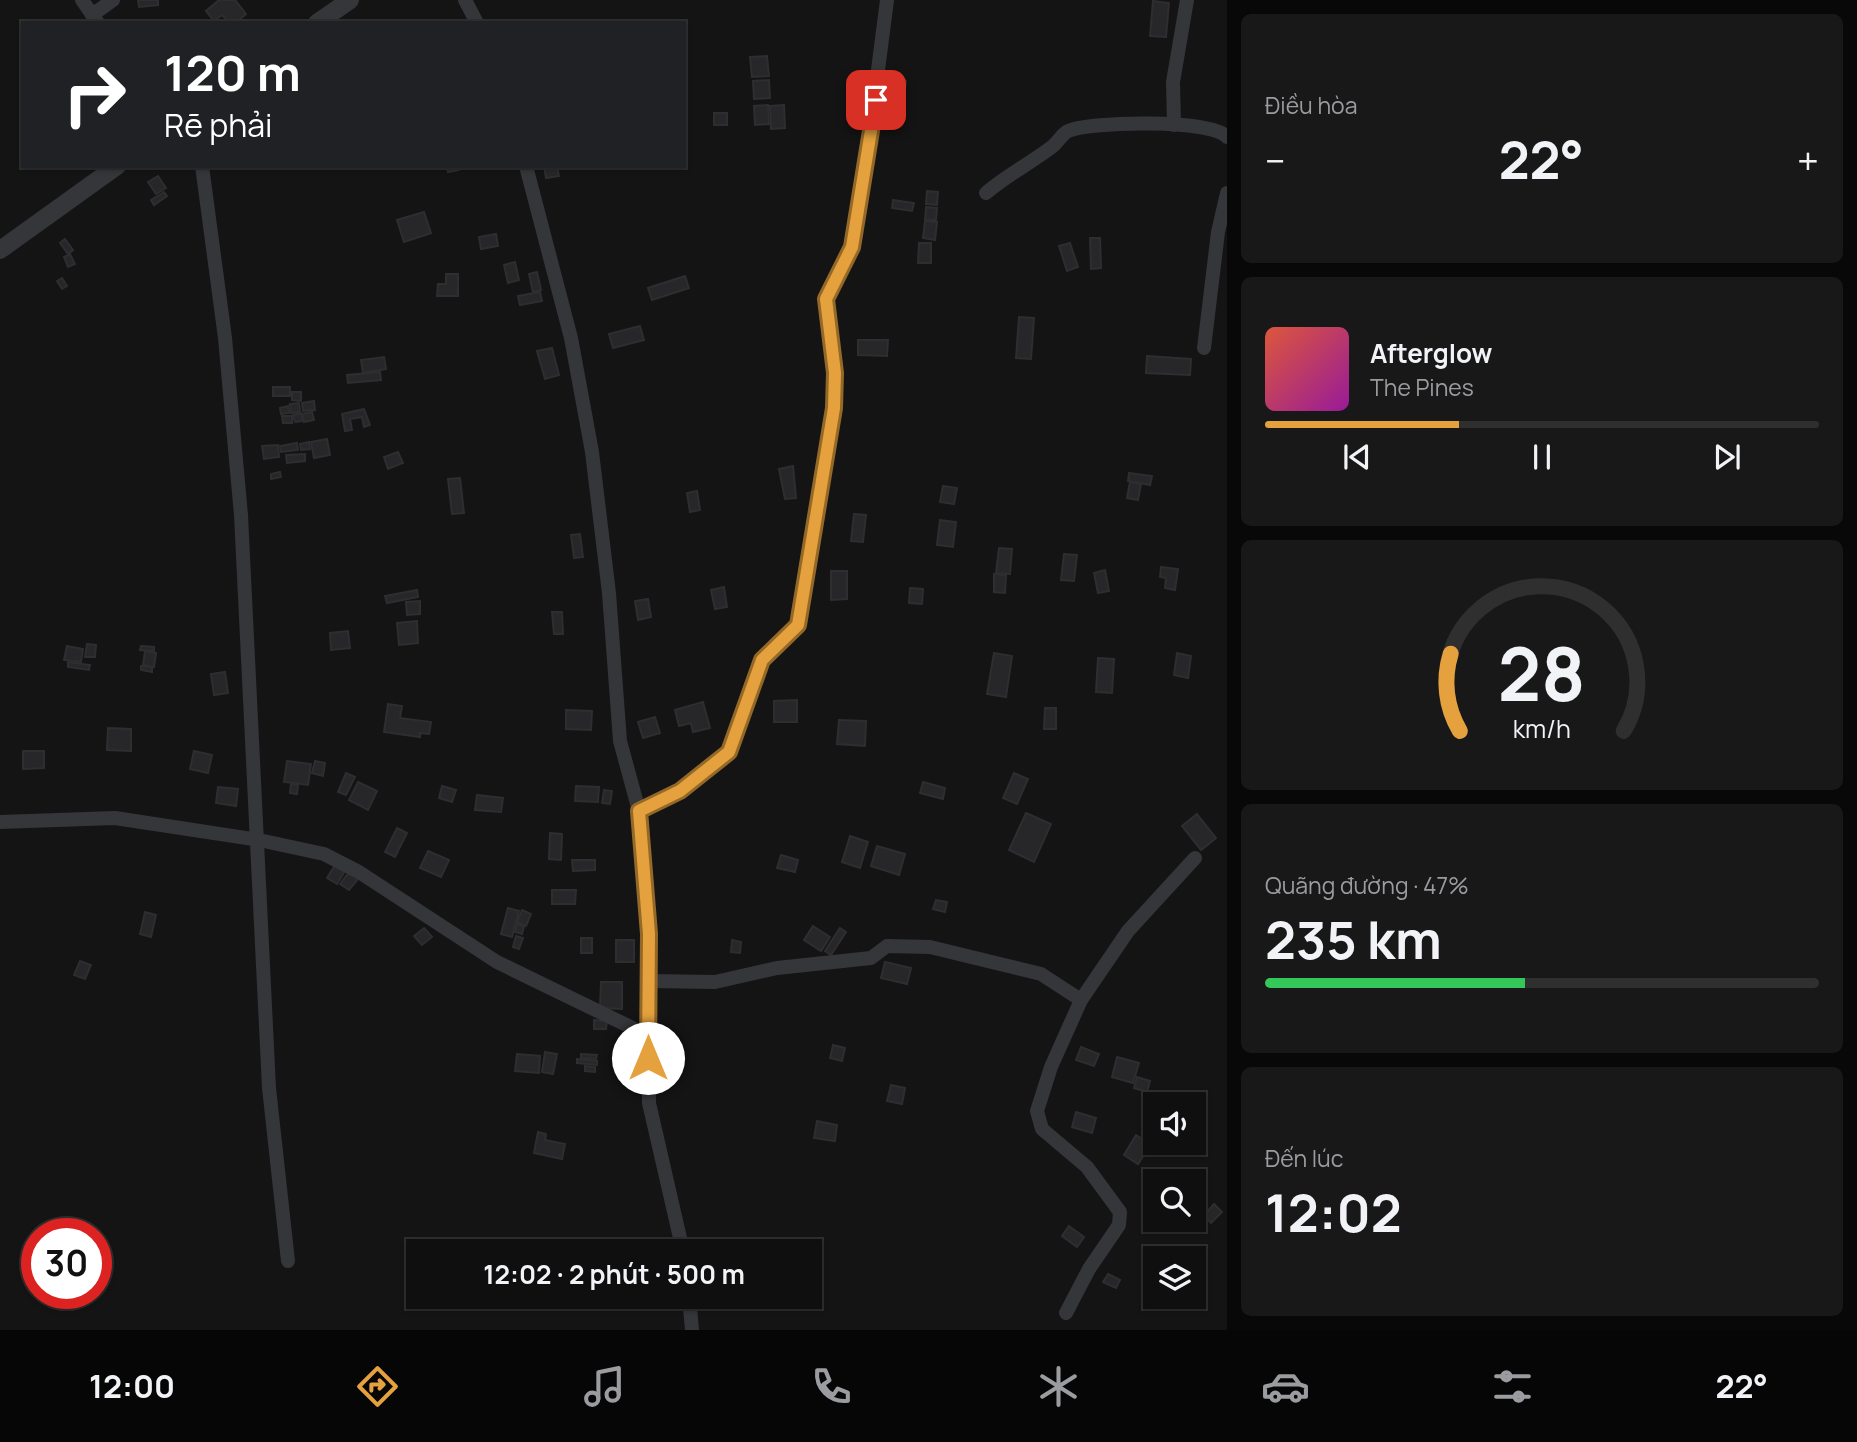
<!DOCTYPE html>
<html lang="vi">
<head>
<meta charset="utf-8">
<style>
	:root { --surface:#0f0f10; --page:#181819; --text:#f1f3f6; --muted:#9b9c9f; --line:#2f2f30; --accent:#e4a13d }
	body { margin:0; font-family:Manrope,sans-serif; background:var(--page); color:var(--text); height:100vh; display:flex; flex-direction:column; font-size:26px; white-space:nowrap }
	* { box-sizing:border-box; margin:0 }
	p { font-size:23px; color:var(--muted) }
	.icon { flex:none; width:38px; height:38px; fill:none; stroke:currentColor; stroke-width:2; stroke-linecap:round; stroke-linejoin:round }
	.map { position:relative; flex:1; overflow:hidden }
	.drawer { display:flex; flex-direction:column; gap:14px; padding:14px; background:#080809; width:630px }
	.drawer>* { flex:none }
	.banner { position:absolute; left:21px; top:21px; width:665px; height:147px; border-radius:0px; box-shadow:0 2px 5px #0004,0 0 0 2px var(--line); background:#202124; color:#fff; overflow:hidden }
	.buttons { position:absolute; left:1143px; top:1092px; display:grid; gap:14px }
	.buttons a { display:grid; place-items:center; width:63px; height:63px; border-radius:0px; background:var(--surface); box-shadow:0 2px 5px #0004,0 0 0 2px var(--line); font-size:35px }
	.speed { position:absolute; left:21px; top:1218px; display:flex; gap:14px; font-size:35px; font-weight:700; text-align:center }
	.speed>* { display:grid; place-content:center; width:91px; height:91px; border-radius:50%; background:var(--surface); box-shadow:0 2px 5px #0004,0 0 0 2px var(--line); line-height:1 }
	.speed .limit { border:10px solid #d22; background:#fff; color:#111 }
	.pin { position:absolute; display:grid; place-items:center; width:60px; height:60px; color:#fff; margin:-30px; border-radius:14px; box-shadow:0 4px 10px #0006 }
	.me { position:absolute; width:77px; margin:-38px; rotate:0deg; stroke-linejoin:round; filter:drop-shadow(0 0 5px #0008) }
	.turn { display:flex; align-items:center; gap:24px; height:147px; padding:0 28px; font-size:32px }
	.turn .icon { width:91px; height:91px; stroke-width:2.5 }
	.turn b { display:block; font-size:49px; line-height:60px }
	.big { font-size:52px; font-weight:700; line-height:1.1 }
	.drawer .tile { flex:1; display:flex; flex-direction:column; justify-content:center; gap:10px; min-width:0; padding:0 24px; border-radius:10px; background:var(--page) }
	.drawer .dial { align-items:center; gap:0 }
	.dial svg { height:182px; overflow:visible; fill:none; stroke:var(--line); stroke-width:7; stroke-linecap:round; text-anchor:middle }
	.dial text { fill:var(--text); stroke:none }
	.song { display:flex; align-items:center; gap:21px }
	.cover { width:84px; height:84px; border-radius:10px; background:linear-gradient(135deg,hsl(10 70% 55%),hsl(300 70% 35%)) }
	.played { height:7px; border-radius:4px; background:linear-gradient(90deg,var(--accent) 35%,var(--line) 35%) }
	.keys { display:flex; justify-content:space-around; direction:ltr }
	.heat { display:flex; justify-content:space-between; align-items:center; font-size:38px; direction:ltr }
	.charge { height:10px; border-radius:5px; background:linear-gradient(90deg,#34c759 47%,var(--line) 0) }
	.trip { position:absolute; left:406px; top:1239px; width:416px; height:70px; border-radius:0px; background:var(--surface); box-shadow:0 2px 5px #0004,0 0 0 2px var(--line); font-weight:700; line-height:70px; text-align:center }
	.dock { display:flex; height:112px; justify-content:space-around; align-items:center; background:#060606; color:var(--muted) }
	.dock .icon { width:49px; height:49px }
	.dock .selected { color:var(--accent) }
	.dock b { font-size:32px; color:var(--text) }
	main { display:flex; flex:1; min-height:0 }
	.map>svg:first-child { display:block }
	.building { fill:#272729; stroke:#2e2e31; stroke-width:2 }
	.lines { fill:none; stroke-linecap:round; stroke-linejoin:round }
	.minor { stroke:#35363a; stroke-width:14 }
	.tertiary { stroke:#35363a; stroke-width:18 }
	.route-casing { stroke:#946928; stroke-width:18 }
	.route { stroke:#e4a13d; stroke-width:12 }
</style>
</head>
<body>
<main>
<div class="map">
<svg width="1227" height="1330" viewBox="0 0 1227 1330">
	<rect width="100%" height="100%" fill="#141415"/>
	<g class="building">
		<polygon points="138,0 158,0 158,5 139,7"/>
		<polygon points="219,0 235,0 246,14 235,23 229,23 222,15 214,21 206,11"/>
		<polygon points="1153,1 1169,3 1166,37 1150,36"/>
		<polygon points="767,56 769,76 752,77 750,57"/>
		<polygon points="887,79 906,81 903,104 884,102"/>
		<polygon points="769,80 770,98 754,99 753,81"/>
		<polygon points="768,105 769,124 755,125 754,106"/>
		<polygon points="784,105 785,128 771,129 770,106"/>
		<rect x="714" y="113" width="13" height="12"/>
		<polygon points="447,166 458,166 459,170 448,172"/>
		<polygon points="544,166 557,166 559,176 546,178"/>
		<polygon points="158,176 166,188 156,194 148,182"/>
		<polygon points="927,191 938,192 937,205 926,204"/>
		<polygon points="164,192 167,196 154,205 151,200"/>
		<polygon points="893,200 914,203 912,211 892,208"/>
		<polygon points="926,207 937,208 936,220 925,220"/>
		<polygon points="424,212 431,233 404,242 397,220"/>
		<polygon points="925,221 937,222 935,240 923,238"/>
		<polygon points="496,234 498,246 481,249 479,237"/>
		<polygon points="1090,238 1100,238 1101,268 1091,269"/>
		<polygon points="65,239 73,250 68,254 60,243"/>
		<polygon points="919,243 931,243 931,263 918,263"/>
		<polygon points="1070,243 1078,267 1067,271 1059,246"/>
		<polygon points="70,254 75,264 68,267 64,257"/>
		<polygon points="515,262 519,280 508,283 504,265"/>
		<polygon points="537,272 541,290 533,292 529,274"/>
		<polygon points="446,274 458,274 458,296 437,296 438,284 446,284"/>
		<polygon points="685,276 689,288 652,300 648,288"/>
		<polygon points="62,278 67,286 62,289 57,281"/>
		<polygon points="540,292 542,301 520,305 518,296"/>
		<polygon points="1019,317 1034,318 1031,359 1016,358"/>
		<polygon points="640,326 644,340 613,348 609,334"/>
		<polygon points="858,340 888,340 887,356 858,355"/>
		<polygon points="552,348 559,375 545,379 537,351"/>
		<polygon points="1147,356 1191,359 1190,375 1146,373"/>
		<polygon points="384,357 386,369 363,373 361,360"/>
		<polygon points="380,372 381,380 348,383 347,375"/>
		<rect x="273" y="387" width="17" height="9"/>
		<polygon points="292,392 301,392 301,401 292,400"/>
		<polygon points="314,401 315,410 303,411 302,403"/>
		<polygon points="299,403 300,412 291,413 290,404"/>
		<polygon points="288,406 289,413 281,414 280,408"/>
		<polygon points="364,409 370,425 364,427 362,417 350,419 352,430 345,431 342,414"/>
		<polygon points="312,412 314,420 304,422 302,414"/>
		<polygon points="301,413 303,421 295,422 293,415"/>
		<polygon points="282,416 292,416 292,423 283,423"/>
		<polygon points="327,439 330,455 314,458 311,442"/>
		<polygon points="309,442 310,449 301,450 300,444"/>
		<polygon points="297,443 298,450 281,452 280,446"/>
		<polygon points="278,445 279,457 264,459 262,446"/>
		<polygon points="398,452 403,463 388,469 384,457"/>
		<polygon points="305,454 305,461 287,463 286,455"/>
		<polygon points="793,466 796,498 785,499 779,469"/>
		<polygon points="280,472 281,477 271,479 271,474"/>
		<polygon points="1129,473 1152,476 1150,485 1128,481"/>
		<polygon points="460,478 464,513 452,514 448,479"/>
		<polygon points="1130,482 1141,484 1138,500 1127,498"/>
		<polygon points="943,486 957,488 954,504 940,502"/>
		<polygon points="697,491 700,510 690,512 687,493"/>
		<polygon points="854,514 866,515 863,542 851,541"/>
		<polygon points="940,520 956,522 953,547 937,545"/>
		<polygon points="580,534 583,557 574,558 571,535"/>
		<polygon points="999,548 1012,549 1010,574 996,573"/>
		<polygon points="1064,554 1077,555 1074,581 1061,580"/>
		<polygon points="1161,567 1178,569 1175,590 1165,588 1166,578 1160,577"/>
		<polygon points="1105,570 1109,591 1098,593 1094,573"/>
		<polygon points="831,571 847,571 847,599 831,600"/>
		<polygon points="994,574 1006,575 1005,593 994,592"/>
		<polygon points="724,587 727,607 715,609 711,590"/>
		<polygon points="910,588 923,589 922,604 909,603"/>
		<polygon points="417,590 418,597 387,603 385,596"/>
		<polygon points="648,599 651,617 638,620 635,601"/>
		<polygon points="420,601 420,614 407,615 406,602"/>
		<polygon points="552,612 562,612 563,634 554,634"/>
		<polygon points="417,621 418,643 399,645 397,623"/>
		<polygon points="348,631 350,648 331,650 330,633"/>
		<polygon points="87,644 96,645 95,657 85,657"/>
		<polygon points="67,646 83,649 81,662 64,660"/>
		<polygon points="141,646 154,647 154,651 140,650"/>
		<polygon points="145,651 156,653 154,667 143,665"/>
		<polygon points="994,653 1012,656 1006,697 987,694"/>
		<polygon points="1177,653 1191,656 1188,678 1174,675"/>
		<polygon points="1098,658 1114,659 1112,693 1096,692"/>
		<polygon points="68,662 90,665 89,670 68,667"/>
		<polygon points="141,666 152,667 152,672 141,670"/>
		<polygon points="225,672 228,693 214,695 211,674"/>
		<polygon points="797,700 797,722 774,722 774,701"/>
		<polygon points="703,702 710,728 693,732 691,723 679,726 675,710"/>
		<polygon points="388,704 402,706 400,718 431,722 429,734 420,733 420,737 384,732"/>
		<polygon points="1045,708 1056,708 1056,729 1044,729"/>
		<polygon points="566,710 592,711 591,730 566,729"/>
		<polygon points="655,717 660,733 643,738 638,722"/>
		<polygon points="839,720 866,721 865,746 837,744"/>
		<polygon points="108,728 131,729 131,751 107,750"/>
		<polygon points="23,751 44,751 44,768 23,769"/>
		<polygon points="194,751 212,755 208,773 190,769"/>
		<polygon points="287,761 311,764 308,785 284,782"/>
		<polygon points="315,761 325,763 323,776 312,773"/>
		<polygon points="346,773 355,777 346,795 338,792"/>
		<polygon points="1014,773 1028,779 1017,804 1003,798"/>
		<polygon points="358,782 377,791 368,810 349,800"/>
		<polygon points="923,782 945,788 943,799 920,793"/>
		<polygon points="291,784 298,785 297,794 290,793"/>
		<polygon points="442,786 456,790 452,802 439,798"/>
		<polygon points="576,786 599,787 598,802 575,801"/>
		<polygon points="218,787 238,789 236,806 216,803"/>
		<polygon points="604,790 612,791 610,804 602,803"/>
		<polygon points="477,795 503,798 501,812 475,810"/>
		<polygon points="1026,813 1051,824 1034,862 1009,850"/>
		<polygon points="1197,814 1216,838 1201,850 1182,826"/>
		<polygon points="397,828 407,833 395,857 385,852"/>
		<polygon points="550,833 562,834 561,860 549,859"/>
		<polygon points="850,836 868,842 860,868 842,862"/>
		<polygon points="877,846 905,854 899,875 871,866"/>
		<polygon points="428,851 449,860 441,877 420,868"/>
		<polygon points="781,855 798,860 795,872 777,868"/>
		<polygon points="572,860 595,860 595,870 573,871"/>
		<polygon points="335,865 345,871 337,884 327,878"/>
		<polygon points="350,871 359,878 349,890 340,884"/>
		<polygon points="552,890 576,890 575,904 552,904"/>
		<polygon points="936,900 947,902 945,912 933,909"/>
		<polygon points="508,908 519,911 512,937 501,934"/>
		<polygon points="522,910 531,914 526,926 517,922"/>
		<polygon points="145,912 156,915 151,937 140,934"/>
		<polygon points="517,924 524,926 522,934 515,932"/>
		<polygon points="813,926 830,937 821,951 804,940"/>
		<polygon points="424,928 432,937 422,945 414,936"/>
		<polygon points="840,928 846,932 831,955 825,951"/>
		<polygon points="516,936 523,938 519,949 513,947"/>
		<rect x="581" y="938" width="11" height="15"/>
		<rect x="616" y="940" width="18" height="22"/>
		<polygon points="732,940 741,942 740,953 731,952"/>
		<polygon points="80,961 91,965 85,979 74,975"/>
		<polygon points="885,962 911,968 907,984 881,978"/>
		<polygon points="601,982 622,982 622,1009 600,1008"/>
		<polygon points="594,1020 607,1021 606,1029 594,1029"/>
		<polygon points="833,1045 845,1048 842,1061 830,1058"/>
		<polygon points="1081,1047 1099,1054 1094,1066 1076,1060"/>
		<polygon points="545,1052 557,1054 553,1074 542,1072"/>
		<polygon points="517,1054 540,1056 539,1073 515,1071"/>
		<polygon points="581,1054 597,1055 596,1059 581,1058"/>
		<polygon points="1117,1057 1139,1063 1133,1083 1112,1077"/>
		<polygon points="577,1059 597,1061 597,1065 577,1063"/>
		<polygon points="585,1066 595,1067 595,1072 585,1071"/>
		<polygon points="1137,1077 1150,1081 1147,1092 1134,1088"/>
		<polygon points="891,1085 905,1088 902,1104 887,1101"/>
		<polygon points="1076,1112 1096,1118 1092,1133 1072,1127"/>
		<polygon points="817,1121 837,1125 835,1141 814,1138"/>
		<polygon points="538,1132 546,1134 545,1140 565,1144 562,1159 534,1153"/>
		<polygon points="1136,1135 1151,1144 1138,1164 1124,1155"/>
		<polygon points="1214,1204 1222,1212 1211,1223 1204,1215"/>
		<polygon points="1069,1226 1084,1237 1077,1247 1062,1236"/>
		<polygon points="1108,1274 1120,1280 1116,1288 1103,1282"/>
	</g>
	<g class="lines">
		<g class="minor">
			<polyline points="82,0 98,23"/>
			<polyline points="465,0 477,23"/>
			<polyline points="92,15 113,0"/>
			<polyline points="1174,125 1173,82 1187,0"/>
			<polyline points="202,166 225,338 241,515 269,1088 288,1261"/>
			<polyline points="526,166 571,338 592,452 609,593 620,741 639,811 644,856 649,934 649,1103 683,1251"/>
			<path d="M 986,193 C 1007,175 1031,163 1053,146 C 1058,142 1062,134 1068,131 C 1090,121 1212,119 1227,137"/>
			<polyline points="1204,348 1218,232 1227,193"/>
			<polyline points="639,811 680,791 729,752 762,660 798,625 834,408 835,373 826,299 852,247 860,210 887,0"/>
			<polyline points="0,822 115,818 259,840 324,854 359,872 497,962 647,1035"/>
			<polyline points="649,981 715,982 777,968 871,958 887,946 930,947 1041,974 1081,1000"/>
			<polyline points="689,1297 692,1330"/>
			<polyline points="1066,1313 1089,1269 1119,1225 1120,1212 1087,1167 1042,1129 1037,1111 1051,1067 1081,1000 1128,931 1195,858"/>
		</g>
		<g class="tertiary">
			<polyline points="317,23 350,0"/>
			<polyline points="0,250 117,166"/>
		</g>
	</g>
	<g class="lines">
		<defs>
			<polyline id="route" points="648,1058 649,934 639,811 680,791 729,752 762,660 798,625 834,408 835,373 826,299 852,247 876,100"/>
		</defs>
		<use href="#route" class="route-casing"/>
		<use href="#route" class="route"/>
	</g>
</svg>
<div class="buttons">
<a><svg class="icon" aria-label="sound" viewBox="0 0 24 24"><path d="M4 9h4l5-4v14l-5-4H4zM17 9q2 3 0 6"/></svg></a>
<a><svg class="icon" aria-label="search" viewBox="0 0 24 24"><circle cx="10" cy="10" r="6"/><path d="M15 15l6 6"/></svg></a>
<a><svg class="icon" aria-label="layers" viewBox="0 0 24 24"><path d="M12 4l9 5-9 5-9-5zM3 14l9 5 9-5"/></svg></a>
</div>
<div class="speed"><div class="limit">30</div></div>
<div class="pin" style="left:876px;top:100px;background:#d93025"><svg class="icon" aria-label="arrive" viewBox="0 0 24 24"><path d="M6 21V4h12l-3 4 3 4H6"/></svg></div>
<svg class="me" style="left:648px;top:1058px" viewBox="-20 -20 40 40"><circle r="19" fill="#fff"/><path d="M0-13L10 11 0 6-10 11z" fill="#e4a13d"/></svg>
<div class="trip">12:02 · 2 phút · 500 m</div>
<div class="banner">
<div class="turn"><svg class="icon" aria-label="right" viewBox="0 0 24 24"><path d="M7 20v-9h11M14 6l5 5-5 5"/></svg><div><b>120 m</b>Rẽ phải</div></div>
</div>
</div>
<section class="drawer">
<div class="tile"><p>Điều hòa</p>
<div class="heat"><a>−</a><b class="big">22°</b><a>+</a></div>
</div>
<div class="tile">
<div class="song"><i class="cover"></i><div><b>Afterglow</b><p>The Pines</p></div></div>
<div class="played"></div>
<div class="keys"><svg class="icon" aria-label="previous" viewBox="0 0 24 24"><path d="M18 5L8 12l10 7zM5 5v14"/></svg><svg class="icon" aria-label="pause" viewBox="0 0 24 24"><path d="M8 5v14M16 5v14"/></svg><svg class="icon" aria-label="next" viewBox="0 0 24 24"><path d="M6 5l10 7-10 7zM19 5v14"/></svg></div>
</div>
<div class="tile dial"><svg viewBox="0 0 100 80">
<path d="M14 69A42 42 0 1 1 86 69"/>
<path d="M14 69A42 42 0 0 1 10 35" stroke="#e4a13d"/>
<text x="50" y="56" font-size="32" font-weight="700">28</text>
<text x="50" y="72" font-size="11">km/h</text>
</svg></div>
<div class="tile"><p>Quãng đường · 47%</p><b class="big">235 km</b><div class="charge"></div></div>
<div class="tile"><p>Đến lúc</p><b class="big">12:02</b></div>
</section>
</main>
<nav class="dock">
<b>12:00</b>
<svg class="icon selected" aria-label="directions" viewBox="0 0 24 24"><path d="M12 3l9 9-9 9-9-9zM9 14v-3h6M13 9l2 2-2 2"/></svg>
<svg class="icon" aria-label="music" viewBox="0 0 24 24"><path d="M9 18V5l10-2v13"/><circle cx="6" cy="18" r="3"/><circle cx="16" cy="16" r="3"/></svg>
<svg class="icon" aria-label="phone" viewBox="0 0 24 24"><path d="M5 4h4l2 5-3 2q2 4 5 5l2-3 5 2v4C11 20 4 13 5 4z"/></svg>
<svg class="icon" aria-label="climate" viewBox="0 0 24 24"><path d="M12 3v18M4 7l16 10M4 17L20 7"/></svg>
<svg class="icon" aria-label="car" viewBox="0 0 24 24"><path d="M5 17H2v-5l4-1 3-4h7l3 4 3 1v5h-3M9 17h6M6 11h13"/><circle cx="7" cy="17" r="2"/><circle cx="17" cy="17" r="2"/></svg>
<svg class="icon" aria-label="filters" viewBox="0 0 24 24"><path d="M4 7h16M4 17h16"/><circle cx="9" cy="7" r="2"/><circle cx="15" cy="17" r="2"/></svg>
<b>22°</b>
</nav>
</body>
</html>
